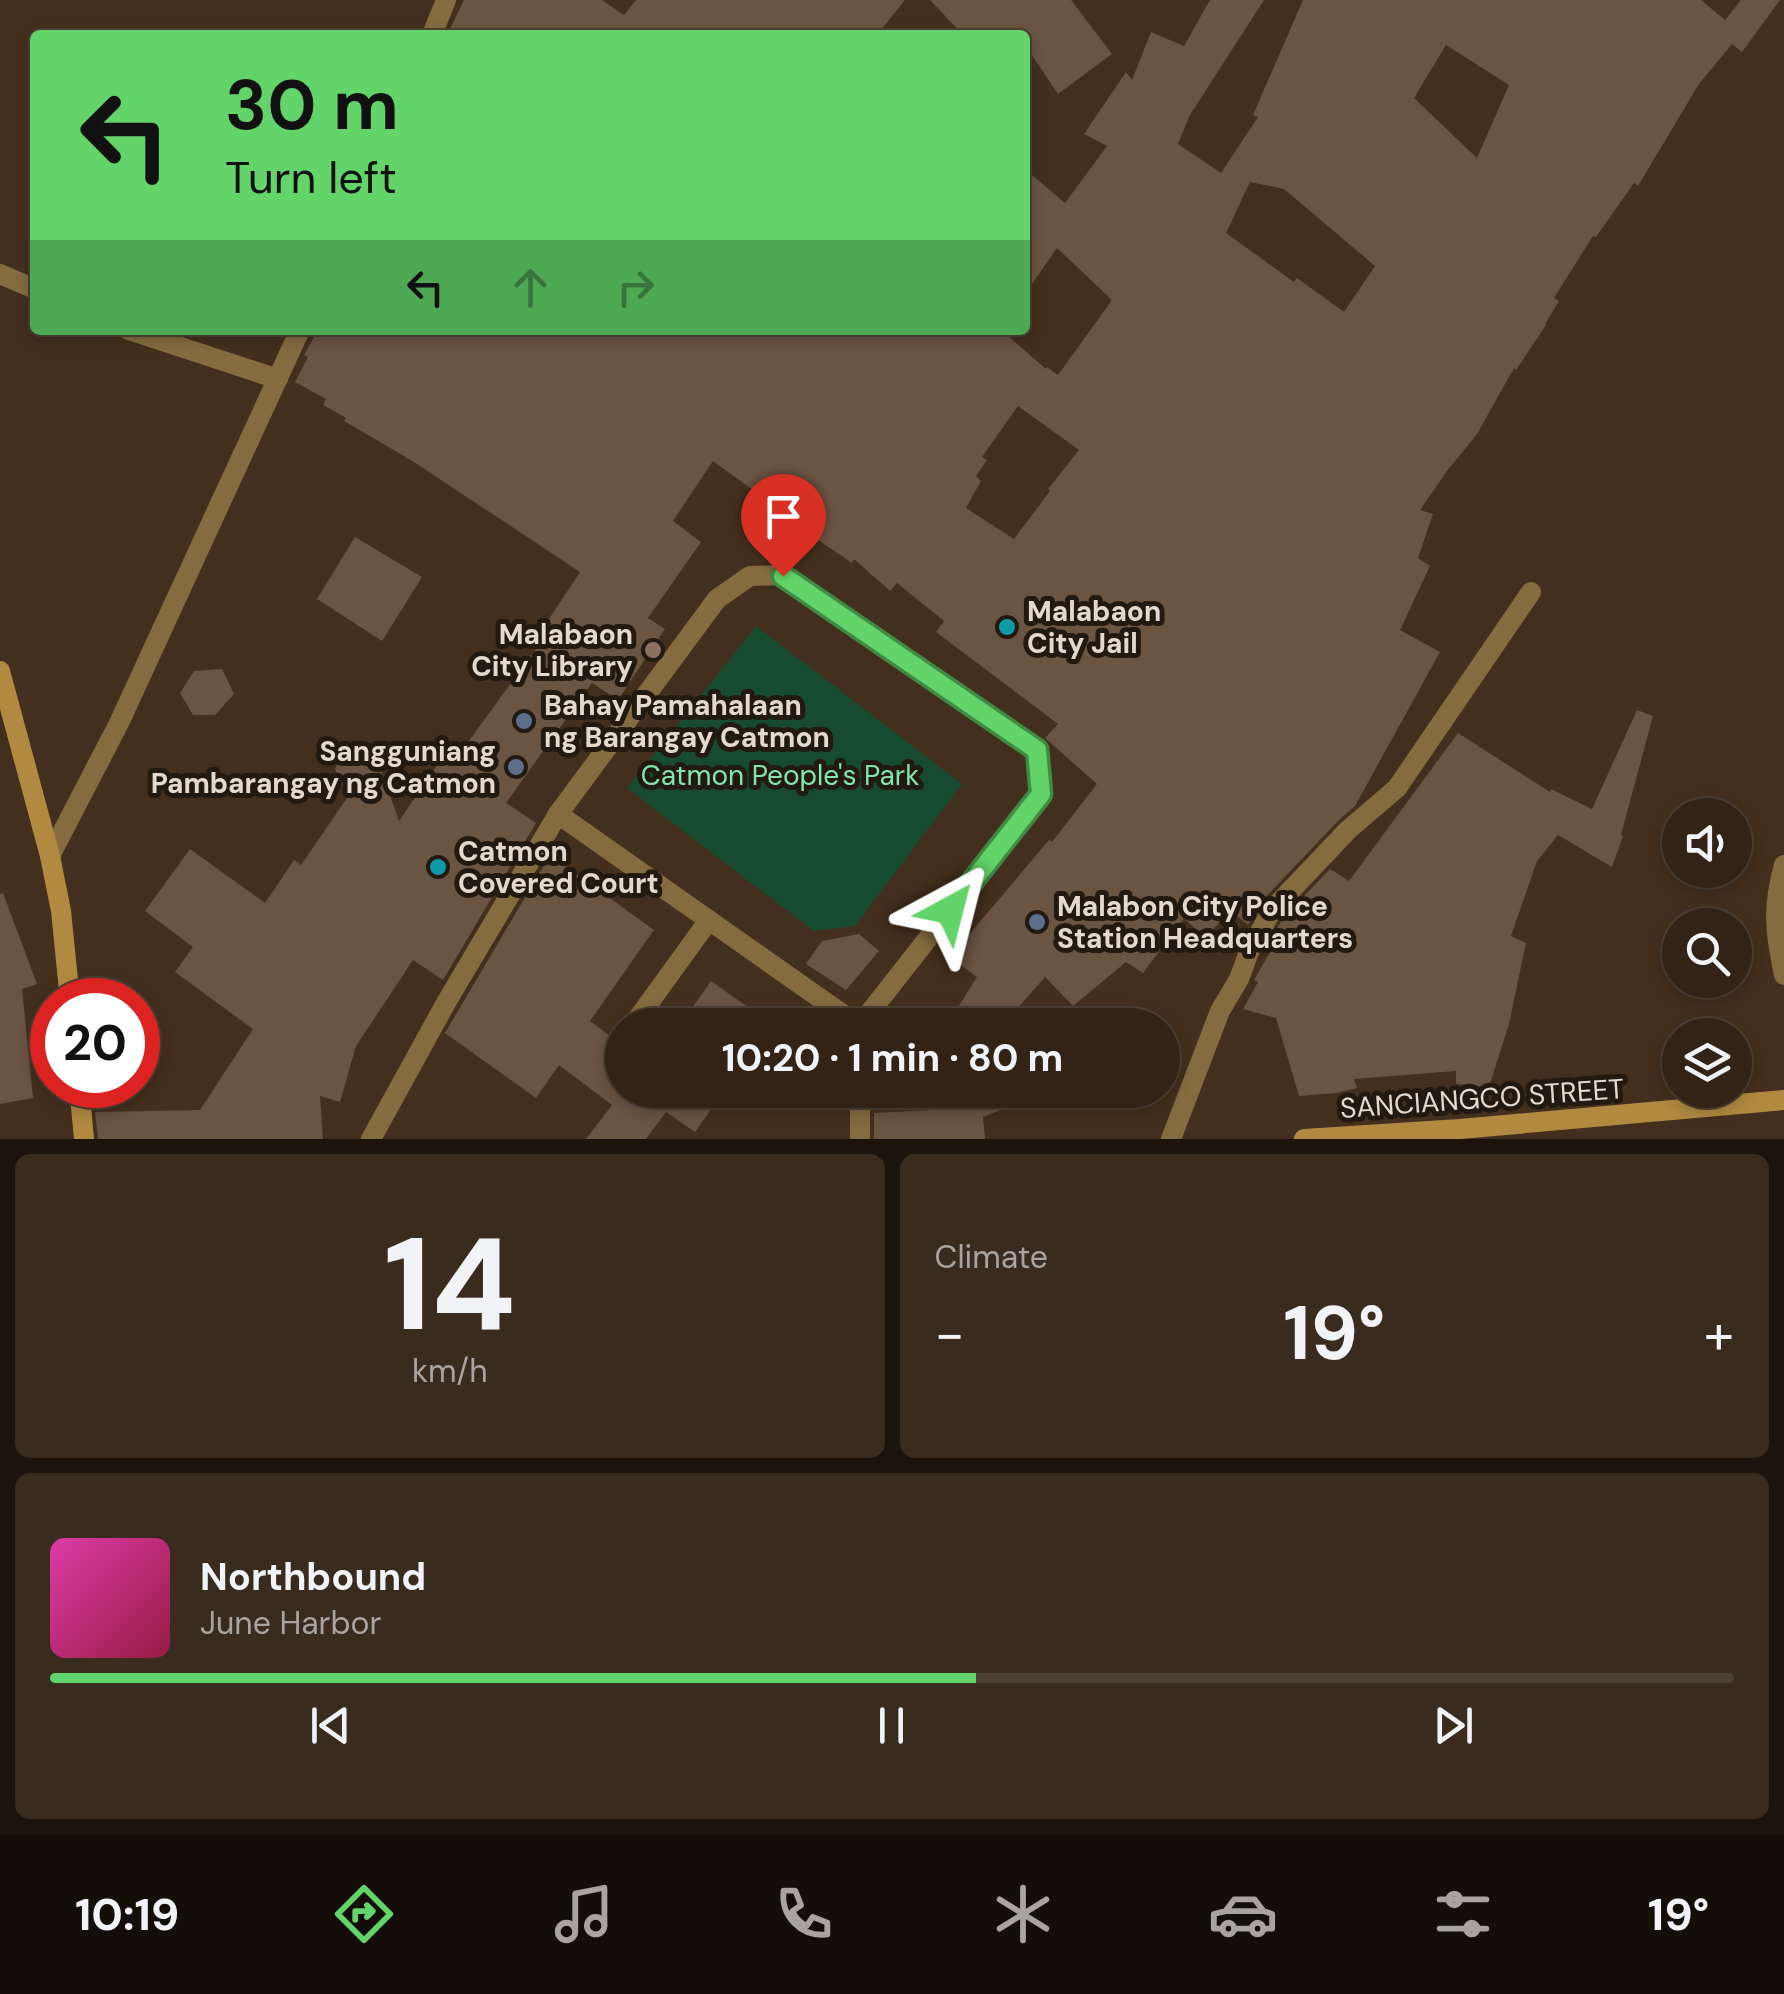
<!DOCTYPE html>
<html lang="en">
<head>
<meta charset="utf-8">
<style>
	:root { --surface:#322316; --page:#3a2b1f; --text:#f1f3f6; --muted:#a8a4a1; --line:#4d4035; --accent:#62d469 }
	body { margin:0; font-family:"DM Sans",sans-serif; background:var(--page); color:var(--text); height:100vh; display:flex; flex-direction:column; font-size:38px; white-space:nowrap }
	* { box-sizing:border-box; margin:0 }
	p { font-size:32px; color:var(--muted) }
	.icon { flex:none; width:55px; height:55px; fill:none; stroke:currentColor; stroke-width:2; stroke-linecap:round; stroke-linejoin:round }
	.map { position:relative; height:1139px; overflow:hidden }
	.sheet { display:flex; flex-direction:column; gap:15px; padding:15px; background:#1c130c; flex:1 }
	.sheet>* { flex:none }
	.top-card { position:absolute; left:30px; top:30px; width:1000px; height:305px; border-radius:10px; box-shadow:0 5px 15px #0003,0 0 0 2px var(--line); background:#62d469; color:#111; overflow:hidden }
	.tools { position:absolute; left:1662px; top:798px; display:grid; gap:20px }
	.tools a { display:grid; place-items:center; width:90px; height:90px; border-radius:50%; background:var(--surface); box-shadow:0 5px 15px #0003,0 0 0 2px var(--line); font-size:50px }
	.speed { position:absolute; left:30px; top:978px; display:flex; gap:20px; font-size:50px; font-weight:700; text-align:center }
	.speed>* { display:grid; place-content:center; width:130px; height:130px; border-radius:50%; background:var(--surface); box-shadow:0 5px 15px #0003,0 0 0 2px var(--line); line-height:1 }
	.speed .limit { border:15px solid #d22; background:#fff; color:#111 }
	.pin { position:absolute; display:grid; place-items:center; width:85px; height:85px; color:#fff; margin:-102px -42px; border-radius:50% 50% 50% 0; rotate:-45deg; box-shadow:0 0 10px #0007 }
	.pin .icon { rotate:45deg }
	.me { position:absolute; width:110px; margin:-55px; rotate:38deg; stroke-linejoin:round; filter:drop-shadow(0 0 8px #0008) }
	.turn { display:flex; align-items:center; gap:35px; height:210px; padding:0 30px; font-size:45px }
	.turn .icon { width:130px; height:130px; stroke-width:2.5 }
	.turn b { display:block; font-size:70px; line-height:85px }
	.lanes { display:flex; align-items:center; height:95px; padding:0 30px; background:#0003; justify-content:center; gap:50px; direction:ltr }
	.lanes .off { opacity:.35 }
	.big { font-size:75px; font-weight:700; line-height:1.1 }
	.sheet .card { flex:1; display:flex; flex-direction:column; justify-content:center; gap:15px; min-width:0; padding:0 35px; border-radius:15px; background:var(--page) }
	.sheet .dial { align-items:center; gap:0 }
	.dial b { font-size:130px; line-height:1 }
	.song { display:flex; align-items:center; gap:30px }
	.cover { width:120px; height:120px; border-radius:15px; background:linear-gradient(135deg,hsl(320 70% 55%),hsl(340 70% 35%)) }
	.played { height:10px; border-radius:5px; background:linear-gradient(90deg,var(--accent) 55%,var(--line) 55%) }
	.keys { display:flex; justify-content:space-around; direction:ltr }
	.heat { display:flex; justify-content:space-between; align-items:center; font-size:55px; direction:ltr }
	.sheet .tiles { flex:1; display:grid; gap:15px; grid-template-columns:1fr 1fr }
	.card:last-child { grid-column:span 2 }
	.trip { position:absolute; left:605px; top:1008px; width:575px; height:100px; border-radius:50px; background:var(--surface); box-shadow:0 5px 15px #0003,0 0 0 2px var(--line); font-weight:700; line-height:100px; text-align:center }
	.menu { display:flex; height:160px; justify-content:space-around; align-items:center; background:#140e09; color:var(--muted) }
	.menu .icon { width:70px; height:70px }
	.menu .active { color:var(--accent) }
	.menu b { font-size:45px; color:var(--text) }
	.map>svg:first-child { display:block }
	.green { fill:#164b30 }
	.building { fill:#6a5442; fill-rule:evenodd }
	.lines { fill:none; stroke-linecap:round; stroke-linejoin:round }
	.service { stroke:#846b40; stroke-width:20 }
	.minor { stroke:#846b40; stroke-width:20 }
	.secondary { stroke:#b28941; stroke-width:20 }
	.route-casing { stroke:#408a44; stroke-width:25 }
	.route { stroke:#62d469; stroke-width:18 }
	.culture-dot { fill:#0f9aa8; stroke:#221911; stroke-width:4 }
	.education-dot { fill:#8d6e63; stroke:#221911; stroke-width:4 }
	.service-dot { fill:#5c6f8a; stroke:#221911; stroke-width:4 }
	.labels { text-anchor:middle; stroke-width:10; stroke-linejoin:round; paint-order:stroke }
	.poi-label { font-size:28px; font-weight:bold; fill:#e5d8cd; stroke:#221911; text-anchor:start }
	.park-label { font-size:28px; fill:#84e4ad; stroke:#221911 }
	.street-label { font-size:28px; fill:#e5d8cd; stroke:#221911 }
</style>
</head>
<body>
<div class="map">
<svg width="1784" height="1139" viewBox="0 0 1784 1139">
	<rect width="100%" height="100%" fill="#432f1d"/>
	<polygon class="green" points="756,626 962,784 855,926 814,931 627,788"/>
	<g class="building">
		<polygon points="464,0 602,0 624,15 636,0 905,0 877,35 447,35"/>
		<polygon points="930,0 1071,0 1112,54 1058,94 1025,45 1025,35 963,35"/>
		<path d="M 1210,0 L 1264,0 L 1190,115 L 1178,144 L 1221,173 L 1258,117 L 1253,115 L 1303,0 L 1701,0 L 1725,20 L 1741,0 L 1780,0 L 1742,52 L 1732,44 L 1699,84 L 1638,186 L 1634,183 L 1596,237 L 1593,236 L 1554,298 L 1559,301 L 1545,324 L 1546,325 L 1516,370 L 1514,368 L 1477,434 L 1447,471 L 1420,510 L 1433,514 L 1418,558 L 1430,566 L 1400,630 L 1440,652 L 1355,806 L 1338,821 L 1262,901 L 1248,925 L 1229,909 L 1206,939 L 1184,918 L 1143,973 L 1126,962 L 1073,1006 L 1045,977 L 1003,1025 L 947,1025 L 977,977 L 950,957 L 1049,840 L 1052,842 L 1097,784 L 1045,738 L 1058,724 L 936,632 L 944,621 L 897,583 L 890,591 L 854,559 L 852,563 L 765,504 L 768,501 L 713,461 L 673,521 L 701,542 L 648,618 L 665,629 L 618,700 L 592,683 L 506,803 L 536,823 L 443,980 L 413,960 L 356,1046 L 340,1102 L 320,1096 L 323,1139 L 98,1139 L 95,1112 L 200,1110 L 253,1029 L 175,972 L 193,947 L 145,911 L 190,849 L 265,903 L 294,860 L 301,865 L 347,798 L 335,769 L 347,745 L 374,750 L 399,821 L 440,761 L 450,767 L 538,646 L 533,643 L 580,572 L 414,462 L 344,421 L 346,418 L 323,405 L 326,399 L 295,382 L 308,357 L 304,355 L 318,330 L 1001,330 L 1046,369 L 1047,367 L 1058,375 L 1112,300 L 1057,248 L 1025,294 L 1025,169 L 1065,203 L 1107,146 L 1084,134 L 1126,72 L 1132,80 L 1151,32 L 1184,46 ZM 1446,45 L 1509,85 L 1477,158 L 1414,98 ZM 1250,182 L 1284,189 L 1375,266 L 1344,312 L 1297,278 L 1294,282 L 1226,233 ZM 1018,406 L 1079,450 L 1048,489 L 1050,491 L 1014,539 L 966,508 L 981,481 L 976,476 L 987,460 L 982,457 Z"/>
		<polygon points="355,537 422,577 382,641 317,599"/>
		<polygon points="222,669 234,694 215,715 193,715 180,693 194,671"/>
		<polygon points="1637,710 1653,716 1621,835 1623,836 1612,867 1558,835 1537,861 1511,936 1526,943 1509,1024 1489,1087 1456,1084 1456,1071 1354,1079 1357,1088 1337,1093 1299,1096 1276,1018 1243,1009 1258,982 1254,980 1273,947 1269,943 1283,918 1330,869 1349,881 1458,733 1550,792 1551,789 1592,809"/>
		<polygon points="550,855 654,930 590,1021 622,1045 622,1091 725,1090 695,1132 666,1112 646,1139 586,1139 612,1105 559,1065 536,1098 445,1033"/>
		<polygon points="3,893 37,984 22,989 33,1098 0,1104 0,894"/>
		<polygon points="859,934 879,951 846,990 806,964 822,941"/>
		<polygon points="711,981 773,1025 680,1025"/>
		<polygon points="960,1090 1048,1091 983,1117 985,1139 874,1139 874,1113 951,1109 951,1105 964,1104"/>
	</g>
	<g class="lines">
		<g class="service">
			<polyline points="0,274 35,289"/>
			<polyline points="129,330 278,379"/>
			<polyline points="558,814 858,1025"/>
			<path d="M 1784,865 C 1772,908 1775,932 1784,975"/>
			<polyline points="633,1025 709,920"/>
			<polyline points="860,1090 860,1139"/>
			<polyline points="371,1139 447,1001 558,814 717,599 750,576 783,575 1037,750 1041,794 860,1025"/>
		</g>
		<g class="minor">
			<polyline points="432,35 446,0"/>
			<polyline points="50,856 119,723 300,330"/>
			<polyline points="1171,1139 1220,1011 1239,979 1249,952 1272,910 1348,830 1397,788 1531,592"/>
		</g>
		<g class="secondary">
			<polyline points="0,671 50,856 61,911 70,1000"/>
			<polyline points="79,1085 84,1139"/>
			<polyline points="1304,1139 1460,1129 1784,1100"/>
		</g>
	</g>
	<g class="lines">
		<defs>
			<polyline id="route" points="783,576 1037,750 1041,794 950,910"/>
		</defs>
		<use href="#route" class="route-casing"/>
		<use href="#route" class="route"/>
	</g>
	<g class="culture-dot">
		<circle cx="1007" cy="627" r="10"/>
		<circle cx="438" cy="867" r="10"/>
	</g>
	<circle class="education-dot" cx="653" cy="650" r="10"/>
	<g class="service-dot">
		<circle cx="524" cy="721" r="10"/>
		<circle cx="516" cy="767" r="10"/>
		<circle cx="1037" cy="922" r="10"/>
	</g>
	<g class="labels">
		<g class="poi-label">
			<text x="1027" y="621">Malabaon<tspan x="1027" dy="32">City Jail</tspan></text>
			<text x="633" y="644" text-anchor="end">Malabaon<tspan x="633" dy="32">City Library</tspan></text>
			<text x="544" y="715">Bahay Pamahalaan<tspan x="544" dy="32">ng Barangay Catmon</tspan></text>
			<text x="496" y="761" text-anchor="end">Sangguniang<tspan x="496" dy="32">Pambarangay ng Catmon</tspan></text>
			<text x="458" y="861">Catmon<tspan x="458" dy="32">Covered Court</tspan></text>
			<text x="1057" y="916">Malabon City Police<tspan x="1057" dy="32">Station Headquarters</tspan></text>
		</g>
		<g class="park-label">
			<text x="780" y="785">Catmon People's Park</text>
		</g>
		<g class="street-label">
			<text transform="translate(1482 1098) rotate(-4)" y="10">SANCIANGCO STREET</text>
		</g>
	</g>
</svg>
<div class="tools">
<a><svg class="icon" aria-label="sound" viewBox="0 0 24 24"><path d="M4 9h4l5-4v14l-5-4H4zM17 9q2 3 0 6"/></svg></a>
<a><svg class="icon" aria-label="search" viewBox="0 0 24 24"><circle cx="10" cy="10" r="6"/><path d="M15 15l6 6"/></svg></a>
<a><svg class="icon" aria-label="layers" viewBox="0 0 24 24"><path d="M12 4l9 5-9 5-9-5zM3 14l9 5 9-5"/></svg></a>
</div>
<div class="speed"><div class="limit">20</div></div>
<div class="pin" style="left:783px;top:576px;background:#d93025"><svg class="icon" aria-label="arrive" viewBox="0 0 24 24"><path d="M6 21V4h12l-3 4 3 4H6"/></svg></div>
<svg class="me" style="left:950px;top:910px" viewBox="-20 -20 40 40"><path d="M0-17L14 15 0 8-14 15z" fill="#62d469" stroke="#fff" stroke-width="4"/></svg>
<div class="trip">10:20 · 1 min · 80 m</div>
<div class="top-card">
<div class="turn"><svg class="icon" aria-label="left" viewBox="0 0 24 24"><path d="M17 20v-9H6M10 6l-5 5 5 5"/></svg><div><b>30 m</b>Turn left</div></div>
<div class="lanes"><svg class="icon" aria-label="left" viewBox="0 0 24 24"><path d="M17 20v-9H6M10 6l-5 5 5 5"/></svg><svg class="icon off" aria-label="ahead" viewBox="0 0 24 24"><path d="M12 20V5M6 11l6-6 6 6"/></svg><svg class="icon off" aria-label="right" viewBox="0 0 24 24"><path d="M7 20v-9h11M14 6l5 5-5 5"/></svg></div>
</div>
</div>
<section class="sheet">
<div class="tiles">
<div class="card dial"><b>14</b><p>km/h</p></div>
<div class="card"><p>Climate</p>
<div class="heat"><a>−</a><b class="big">19°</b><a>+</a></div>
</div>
<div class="card">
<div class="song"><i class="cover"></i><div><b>Northbound</b><p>June Harbor</p></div></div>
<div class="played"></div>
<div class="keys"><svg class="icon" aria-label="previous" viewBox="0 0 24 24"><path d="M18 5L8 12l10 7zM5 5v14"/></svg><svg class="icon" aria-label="pause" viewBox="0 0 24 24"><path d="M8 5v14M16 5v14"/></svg><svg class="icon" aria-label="next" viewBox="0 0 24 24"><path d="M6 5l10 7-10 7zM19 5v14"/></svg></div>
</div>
</div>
</section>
<nav class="menu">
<b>10:19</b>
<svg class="icon active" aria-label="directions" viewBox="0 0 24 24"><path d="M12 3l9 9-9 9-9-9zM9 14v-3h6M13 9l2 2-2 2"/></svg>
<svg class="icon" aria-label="music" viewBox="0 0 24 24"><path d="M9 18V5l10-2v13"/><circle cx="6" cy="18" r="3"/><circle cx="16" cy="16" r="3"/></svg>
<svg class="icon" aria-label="phone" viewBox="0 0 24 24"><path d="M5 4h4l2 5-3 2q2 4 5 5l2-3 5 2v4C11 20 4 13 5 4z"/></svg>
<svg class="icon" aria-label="climate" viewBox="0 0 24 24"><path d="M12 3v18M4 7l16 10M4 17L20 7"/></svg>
<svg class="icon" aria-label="car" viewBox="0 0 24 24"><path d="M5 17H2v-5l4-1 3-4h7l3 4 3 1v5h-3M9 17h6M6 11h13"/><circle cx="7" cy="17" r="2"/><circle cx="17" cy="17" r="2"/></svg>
<svg class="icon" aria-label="filters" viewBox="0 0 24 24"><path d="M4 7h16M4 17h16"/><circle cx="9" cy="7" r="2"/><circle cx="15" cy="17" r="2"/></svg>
<b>19°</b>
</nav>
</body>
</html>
